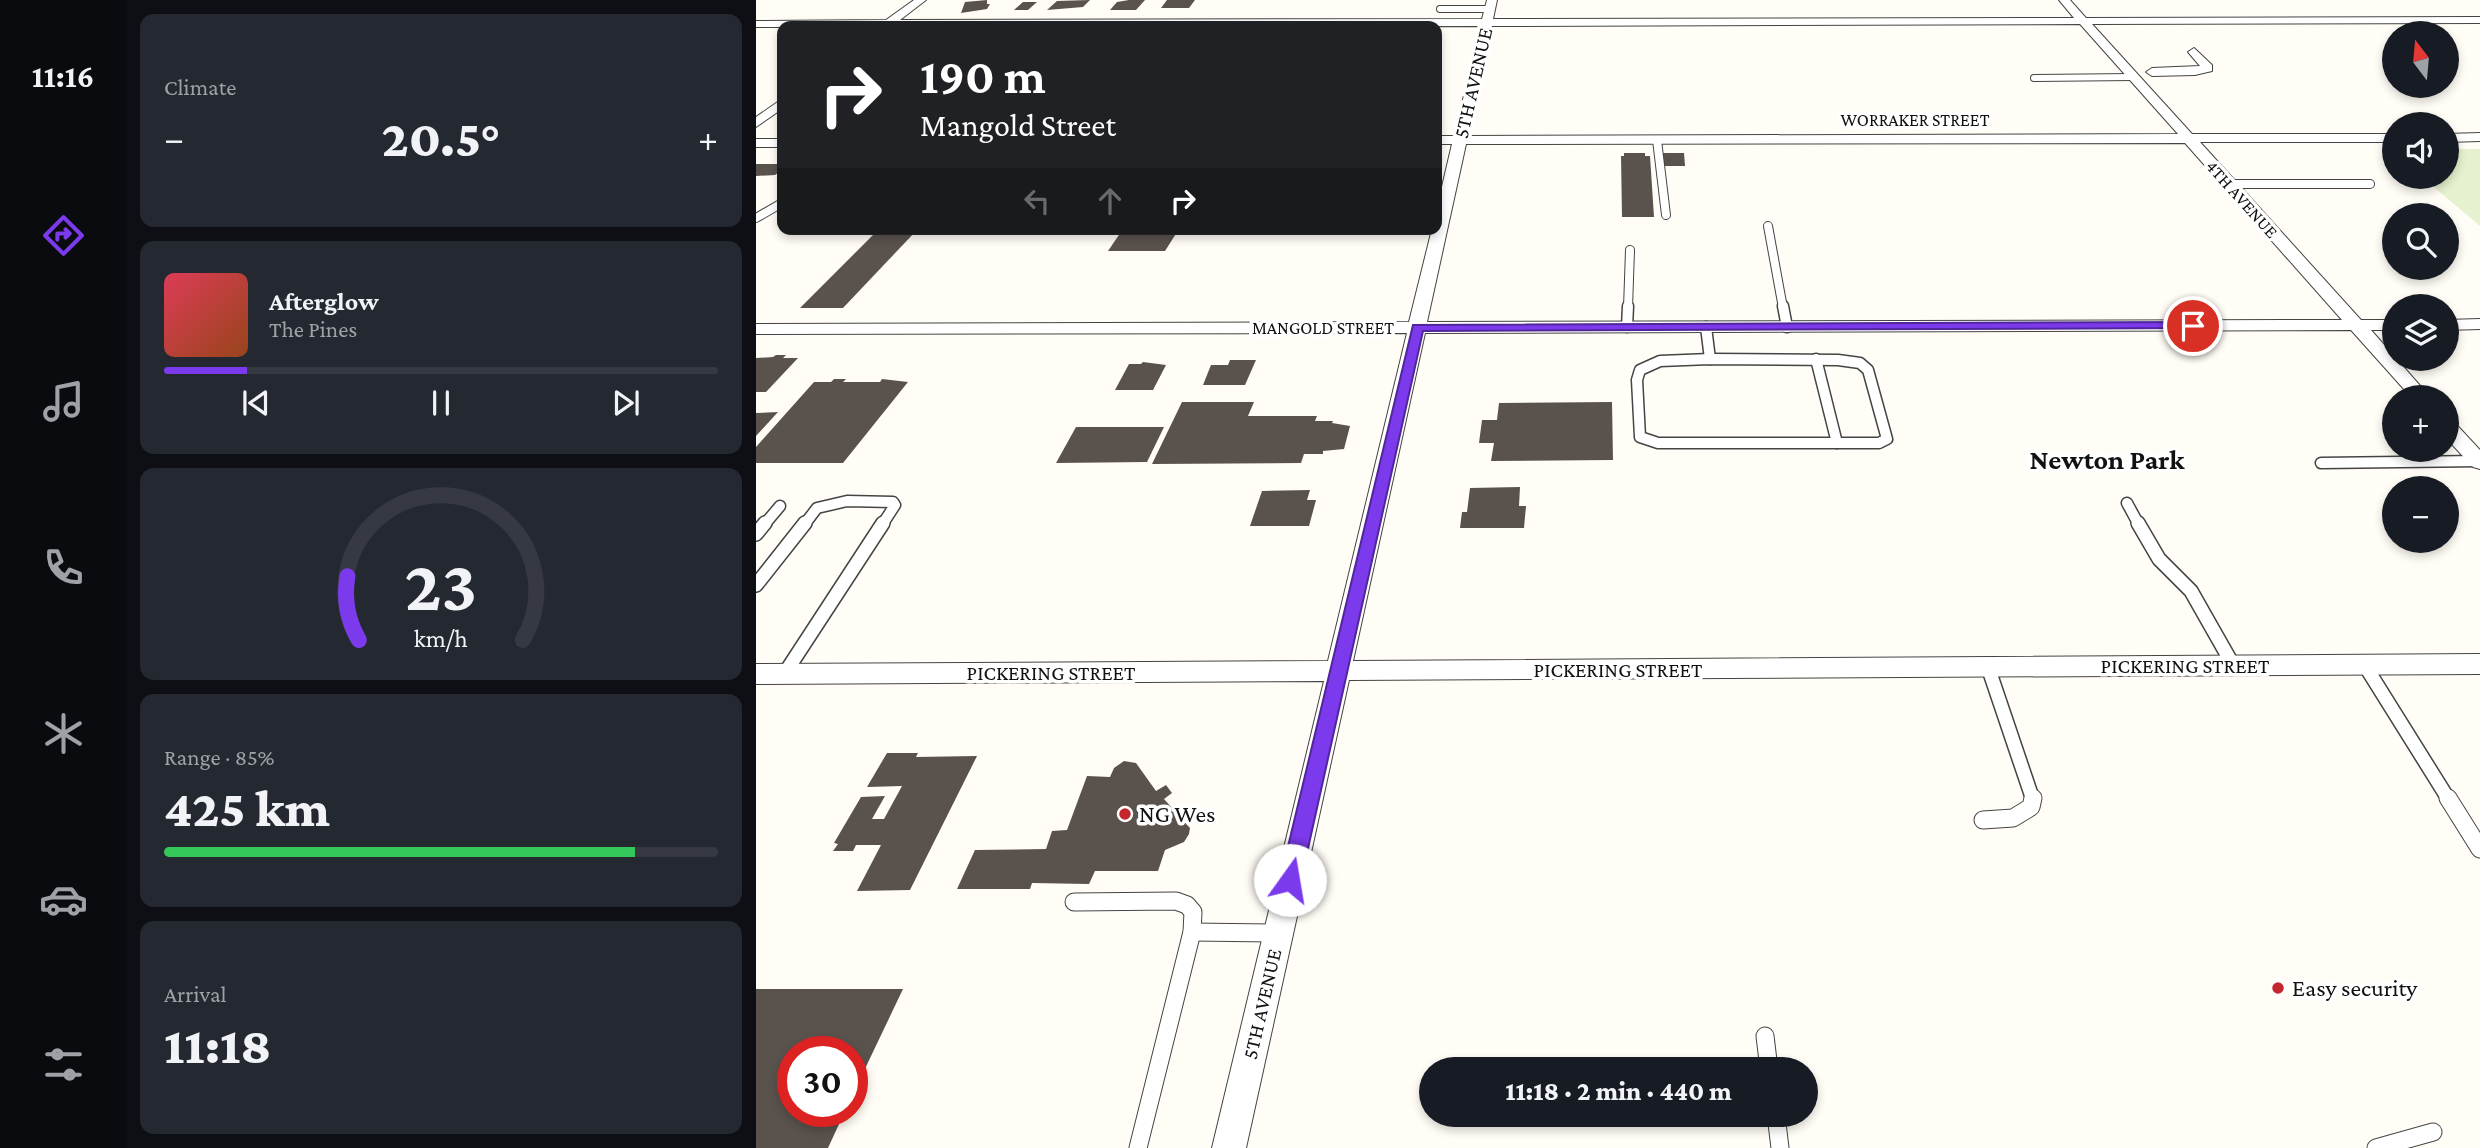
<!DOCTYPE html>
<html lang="en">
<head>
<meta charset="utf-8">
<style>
	:root { --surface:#171b24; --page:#242831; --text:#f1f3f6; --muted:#9ea1a6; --line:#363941; --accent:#7c3aed }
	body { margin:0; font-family:"Crimson Pro",serif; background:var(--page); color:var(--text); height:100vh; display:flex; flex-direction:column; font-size:26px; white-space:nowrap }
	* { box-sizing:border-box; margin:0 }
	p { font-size:23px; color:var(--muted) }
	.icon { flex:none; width:38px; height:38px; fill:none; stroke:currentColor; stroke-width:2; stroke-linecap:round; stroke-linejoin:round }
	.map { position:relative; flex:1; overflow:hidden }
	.panel { display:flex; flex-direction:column; gap:14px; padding:14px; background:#0d0f14; width:630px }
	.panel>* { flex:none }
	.hud { position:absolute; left:21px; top:21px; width:665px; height:214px; border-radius:14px; box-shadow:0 4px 10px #0003; background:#202124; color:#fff; overflow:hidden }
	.needle { width:46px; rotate:344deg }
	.controls { position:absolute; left:1626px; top:21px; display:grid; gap:14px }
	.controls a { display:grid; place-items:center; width:77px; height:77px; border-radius:50%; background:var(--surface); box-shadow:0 4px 10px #0003; font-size:35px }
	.speed { position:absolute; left:21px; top:1036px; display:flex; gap:14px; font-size:35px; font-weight:700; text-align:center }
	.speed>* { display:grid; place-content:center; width:91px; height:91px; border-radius:50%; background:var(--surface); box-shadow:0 4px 10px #0003; line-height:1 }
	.speed .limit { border:10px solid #d22; background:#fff; color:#111 }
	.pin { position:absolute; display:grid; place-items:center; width:60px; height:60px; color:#fff; margin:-30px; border:4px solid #fff; border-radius:50%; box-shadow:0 2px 7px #0007 }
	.me { position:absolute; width:77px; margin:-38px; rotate:13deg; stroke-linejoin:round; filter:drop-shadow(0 0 5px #0008) }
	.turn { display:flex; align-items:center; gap:24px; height:147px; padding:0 28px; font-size:32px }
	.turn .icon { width:91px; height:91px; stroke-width:2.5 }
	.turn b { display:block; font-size:49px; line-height:60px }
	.lanes { display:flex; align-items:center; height:66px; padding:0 28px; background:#0003; justify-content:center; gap:35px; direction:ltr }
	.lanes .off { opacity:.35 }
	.big { font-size:52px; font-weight:800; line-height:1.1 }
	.panel .card { flex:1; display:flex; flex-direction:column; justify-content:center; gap:10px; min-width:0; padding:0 24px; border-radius:14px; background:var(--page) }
	.panel .dial { align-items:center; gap:0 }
	.dial svg { height:182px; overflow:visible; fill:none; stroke:var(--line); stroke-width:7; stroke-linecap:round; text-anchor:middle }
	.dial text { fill:var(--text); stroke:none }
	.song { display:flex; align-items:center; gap:21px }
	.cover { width:84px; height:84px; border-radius:10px; background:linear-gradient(135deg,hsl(350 70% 55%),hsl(20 70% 35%)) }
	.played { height:7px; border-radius:4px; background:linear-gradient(90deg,var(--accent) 15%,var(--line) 15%) }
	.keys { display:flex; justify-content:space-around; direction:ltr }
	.heat { display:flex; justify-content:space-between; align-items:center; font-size:38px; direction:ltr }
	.charge { height:10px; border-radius:5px; background:linear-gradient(90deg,#34c759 85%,var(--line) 0) }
	.trip { position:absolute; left:663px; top:1057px; width:399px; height:70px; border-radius:35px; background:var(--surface); box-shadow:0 4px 10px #0003; font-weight:800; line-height:70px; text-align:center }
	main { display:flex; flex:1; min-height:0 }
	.dock { display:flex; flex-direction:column; width:126px; justify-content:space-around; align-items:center; background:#090b0e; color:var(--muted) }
	.dock .icon { width:49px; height:49px }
	.dock .current { color:var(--accent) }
	.dock b { font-size:32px; color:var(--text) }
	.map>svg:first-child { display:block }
	.pitch { fill:#e6f2cf }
	.building { fill:#5a524d }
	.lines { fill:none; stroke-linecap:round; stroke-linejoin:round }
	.lane-far4-casing { stroke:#444; stroke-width:8 }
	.lane-far3-casing { stroke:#444; stroke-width:10 }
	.lane-far2-casing { stroke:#444; stroke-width:13 }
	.lane-far1-casing { stroke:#444; stroke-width:16 }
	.lane-casing { stroke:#444; stroke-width:19 }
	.street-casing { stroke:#444; stroke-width:2 }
	.lane-far4 { stroke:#fff; stroke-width:6 }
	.lane-far3 { stroke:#fff; stroke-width:8 }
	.lane-far2 { stroke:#fff; stroke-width:10 }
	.lane-far1 { stroke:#fff; stroke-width:13 }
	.lane { stroke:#fff; stroke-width:17 }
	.street { fill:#fff; fill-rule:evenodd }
	.route { fill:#7c3aed; stroke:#51269a; stroke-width:2 }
	.poi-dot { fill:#c4262e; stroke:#fff; stroke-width:2.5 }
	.labels { text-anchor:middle; stroke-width:7; stroke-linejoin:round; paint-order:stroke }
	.far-street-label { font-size:18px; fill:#111; stroke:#fff }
	.street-label { font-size:21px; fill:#111; stroke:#fff }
	.near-poi-label { font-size:24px; fill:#111; stroke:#fff; text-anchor:start }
	.district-label { font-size:28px; font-weight:bold; fill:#111; stroke:#fff }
</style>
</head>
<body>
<main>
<nav class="dock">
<b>11:16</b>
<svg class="icon current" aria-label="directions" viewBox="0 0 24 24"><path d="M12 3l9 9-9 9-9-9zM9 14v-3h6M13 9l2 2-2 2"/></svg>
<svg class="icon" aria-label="music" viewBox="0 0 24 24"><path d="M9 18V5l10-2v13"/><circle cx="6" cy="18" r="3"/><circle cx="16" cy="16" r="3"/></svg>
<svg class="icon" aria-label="phone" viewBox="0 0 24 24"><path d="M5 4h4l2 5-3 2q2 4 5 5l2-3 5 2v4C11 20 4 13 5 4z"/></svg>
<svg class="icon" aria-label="climate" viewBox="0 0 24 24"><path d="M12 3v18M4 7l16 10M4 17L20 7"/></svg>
<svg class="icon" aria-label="car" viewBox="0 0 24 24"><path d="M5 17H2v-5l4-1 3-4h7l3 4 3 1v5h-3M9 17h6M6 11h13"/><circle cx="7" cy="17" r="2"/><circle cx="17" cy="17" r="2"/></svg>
<svg class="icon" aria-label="filters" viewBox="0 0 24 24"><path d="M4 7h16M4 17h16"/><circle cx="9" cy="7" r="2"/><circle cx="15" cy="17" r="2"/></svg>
</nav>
<section class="panel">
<div class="card"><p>Climate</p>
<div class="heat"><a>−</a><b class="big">20.5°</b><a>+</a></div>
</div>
<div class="card">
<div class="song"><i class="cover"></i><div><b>Afterglow</b><p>The Pines</p></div></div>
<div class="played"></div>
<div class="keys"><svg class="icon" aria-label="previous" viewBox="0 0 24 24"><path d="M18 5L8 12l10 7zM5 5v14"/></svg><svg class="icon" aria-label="pause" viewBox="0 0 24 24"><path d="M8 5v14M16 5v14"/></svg><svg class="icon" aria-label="next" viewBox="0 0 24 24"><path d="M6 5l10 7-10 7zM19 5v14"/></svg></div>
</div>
<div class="card dial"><svg viewBox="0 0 100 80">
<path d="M14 69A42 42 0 1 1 86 69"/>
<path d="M14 69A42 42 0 0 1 9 41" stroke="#7c3aed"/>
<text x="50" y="56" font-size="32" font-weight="700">23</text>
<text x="50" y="72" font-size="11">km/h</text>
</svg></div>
<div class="card"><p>Range · 85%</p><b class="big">425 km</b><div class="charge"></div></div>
<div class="card"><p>Arrival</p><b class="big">11:18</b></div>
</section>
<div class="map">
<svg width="1724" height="1148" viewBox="0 0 1724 1148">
	<rect width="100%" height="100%" fill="#fffdf5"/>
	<polygon class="pitch" points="1691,149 1724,149 1724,226 1666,177 1690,177"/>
	<g class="building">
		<polygon points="231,0 231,4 234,4 231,9 205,13 209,2"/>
		<polygon points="334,0 327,7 291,10 301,1"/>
		<polygon points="373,0 389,0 380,10 354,10 361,2"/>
		<polygon points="411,0 439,0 433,8 405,8"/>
		<polygon points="267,2 281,2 272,10 258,10"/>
		<polygon points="868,153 889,153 889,156 894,156 898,217 866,217 865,156 868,156"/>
		<polygon points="907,153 928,153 929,166 908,166"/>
		<polygon points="0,164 26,164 26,170 19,175 0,176"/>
		<polygon points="367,229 423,229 409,251 352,251"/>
		<polygon points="121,231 160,231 87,308 44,308"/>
		<polygon points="20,355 30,355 27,358 42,358 10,392 0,392 0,358 17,357"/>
		<polygon points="474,360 500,360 489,385 447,385 455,365 472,365"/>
		<polygon points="387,362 410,365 397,390 359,390 373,364 385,364"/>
		<polygon points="78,379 90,379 87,382 124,382 126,379 152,382 87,463 0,463 0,447 58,382 75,382"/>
		<polygon points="426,402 498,402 492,416 561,416 559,421 577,421 576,423 594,426 588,449 567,451 567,454 548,454 545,463 396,464"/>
		<polygon points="856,402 857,460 735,461 738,443 723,443 726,420 741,420 743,403"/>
		<polygon points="22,412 0,436 0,413"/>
		<polygon points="320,427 408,427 391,462 300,463"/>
		<polygon points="764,487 763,506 770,506 768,528 704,528 706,512 711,512 714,488"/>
		<polygon points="554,490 551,500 560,500 553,526 494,526 506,491"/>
		<polygon points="131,753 162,753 160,757 221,756 154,890 101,891 125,845 100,845 97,851 77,851 82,844 78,843 105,797 129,796 116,819 128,819 146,786 111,787"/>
		<polygon points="368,761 380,763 400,791 410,785 416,793 408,799 434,828 433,834 428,842 409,850 402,871 339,871 333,884 276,883 274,889 201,889 219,850 290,849 296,831 311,830 331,776 354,777 358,768"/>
		<polygon points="0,989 147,989 96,1096 96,1052 37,1052 37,1111 89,1111 72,1148 0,1148"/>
	</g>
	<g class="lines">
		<defs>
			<g id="lane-far4">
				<polyline points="684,9 734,9"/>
				<polyline points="1278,78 1377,77"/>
			</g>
			<g id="lane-far3">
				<polyline points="901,140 910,215"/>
				<polyline points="1473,184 1614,184"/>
				<polyline points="0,218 26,203"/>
				<polyline points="1012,226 1027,308"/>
				<polyline points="872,308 874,250"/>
			</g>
			<g id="lane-far2">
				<polyline points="1027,306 1031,327"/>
				<polyline points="871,327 872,306"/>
				<polyline points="950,327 954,359"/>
				<polygon points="954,359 1082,360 1104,363 1112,370 1131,439 1123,443 902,443 884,437 881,380 884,370 904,361"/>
				<polyline points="1060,359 1081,443"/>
				<polyline points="1565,463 1723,461"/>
				<polyline points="1371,503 1383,525"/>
				<polyline points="8,525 24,506"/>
				<polyline points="48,525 61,508 91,501 137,502 139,505 126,525"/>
			</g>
			<g id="lane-far1">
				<polyline points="1382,523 1403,559 1435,591 1477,665"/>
				<polyline points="0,534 9,523"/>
				<polyline points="0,585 49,523"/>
				<polyline points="1608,664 1693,800"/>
				<polyline points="1232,667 1277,800"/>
				<polyline points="29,673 127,523"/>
			</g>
			<g id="lane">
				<polyline points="1692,798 1724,849"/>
				<polyline points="1227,820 1257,818 1275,807 1277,798"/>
				<polyline points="318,902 420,901 431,905 437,912 436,932 382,1148"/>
				<polyline points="436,932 522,933"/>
				<polyline points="1009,1036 1013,1069"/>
				<polyline points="1020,1115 1024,1148"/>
				<polyline points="1620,1148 1677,1132"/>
			</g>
			<g id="street">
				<path d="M 158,0 L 170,0 L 144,20 L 726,19 L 731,0 L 741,0 L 737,19 L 1318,18 L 1303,0 L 1314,0 L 1330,18 L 1724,17 L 1724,23 L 1336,24 L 1436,134 L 1638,134 L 1638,142 L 1444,142 L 1605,320 L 1638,320 L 1638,330 L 1615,330 L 1674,397 L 1655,397 L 1595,330 L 669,333 L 597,661 L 1724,654 L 1724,674 L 593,680 L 490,1148 L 456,1148 L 568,681 L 0,684 L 0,664 L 572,661 L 651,333 L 0,334 L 0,324 L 653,322 L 676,229 L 681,229 L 681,208 L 696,144 L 681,144 L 681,136 L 698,136 L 725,26 L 0,27 L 0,21 L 130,20 ZM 1324,24 L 1422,134 L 712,136 L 736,26 ZM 1429,143 L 1586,320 L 671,322 L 710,144 Z"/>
				<polygon points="1438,48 1456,65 1456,71 1439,75 1396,76 1390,72 1396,68 1444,66 1432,52"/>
				<polygon points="26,99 26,109 0,127 0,117"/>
				<polygon points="1724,133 1724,141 1690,142 1690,134"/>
				<rect x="0" y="139" width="26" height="8"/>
				<polygon points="1724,319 1724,329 1690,330 1690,320"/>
				<polygon points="1690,419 1697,421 1724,450 1724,469 1717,467 1690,438"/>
			</g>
		</defs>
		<use href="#lane-far4" class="lane-far4-casing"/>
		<use href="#lane-far3" class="lane-far3-casing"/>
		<use href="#lane-far2" class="lane-far2-casing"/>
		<use href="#lane-far1" class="lane-far1-casing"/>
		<use href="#lane" class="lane-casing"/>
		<use href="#street" class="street-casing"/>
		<use href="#lane-far4" class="lane-far4"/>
		<use href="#lane-far3" class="lane-far3"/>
		<use href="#lane-far2" class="lane-far2"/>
		<use href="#lane-far1" class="lane-far1"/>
		<use href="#lane" class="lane"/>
		<use href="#street" class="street"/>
	</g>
	<polygon class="route" points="1437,322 1441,323 1441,328 667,331 545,880 542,887 534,890 527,887 524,880 657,325"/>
	<g class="poi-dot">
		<circle cx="369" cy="814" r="7"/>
		<circle cx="1522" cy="988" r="7"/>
	</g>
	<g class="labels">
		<g class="far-street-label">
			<text x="1159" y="126">WORRAKER STREET</text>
			<text transform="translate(1486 199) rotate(48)" y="6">4TH AVENUE</text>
			<text x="567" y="334">MANGOLD STREET</text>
		</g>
		<g class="street-label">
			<text transform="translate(717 83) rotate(-77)" y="7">5TH AVENUE</text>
			<text x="1429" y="673">PICKERING STREET</text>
			<text x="862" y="677">PICKERING STREET</text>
			<text x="295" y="680">PICKERING STREET</text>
			<text transform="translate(506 1004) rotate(-77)" y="7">5TH AVENUE</text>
		</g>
		<g class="near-poi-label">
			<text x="383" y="822">NG Wes</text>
			<text x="1536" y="996">Easy security</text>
		</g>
		<g class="district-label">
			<text x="1351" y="469">Newton Park</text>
		</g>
	</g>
</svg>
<div class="controls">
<a><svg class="needle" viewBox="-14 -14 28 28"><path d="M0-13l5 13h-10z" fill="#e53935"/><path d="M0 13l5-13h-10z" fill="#9ea1a6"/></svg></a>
<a><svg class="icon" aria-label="sound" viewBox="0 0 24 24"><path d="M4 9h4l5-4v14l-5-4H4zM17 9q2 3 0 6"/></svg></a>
<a><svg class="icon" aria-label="search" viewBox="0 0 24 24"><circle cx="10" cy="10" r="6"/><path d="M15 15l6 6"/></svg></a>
<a><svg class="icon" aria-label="layers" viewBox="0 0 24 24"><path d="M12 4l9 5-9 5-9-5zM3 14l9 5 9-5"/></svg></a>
<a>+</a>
<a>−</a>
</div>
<div class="speed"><div class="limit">30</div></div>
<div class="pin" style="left:1437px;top:326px;background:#d93025"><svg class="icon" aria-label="arrive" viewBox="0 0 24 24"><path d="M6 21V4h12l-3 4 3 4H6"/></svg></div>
<svg class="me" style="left:534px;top:880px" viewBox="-20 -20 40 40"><circle r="19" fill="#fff"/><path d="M0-13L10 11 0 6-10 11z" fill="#7c3aed"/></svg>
<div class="trip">11:18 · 2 min · 440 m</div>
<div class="hud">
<div class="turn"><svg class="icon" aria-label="right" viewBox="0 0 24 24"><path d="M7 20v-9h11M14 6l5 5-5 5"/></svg><div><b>190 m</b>Mangold Street</div></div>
<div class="lanes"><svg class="icon off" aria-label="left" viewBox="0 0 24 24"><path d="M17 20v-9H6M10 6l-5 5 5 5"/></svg><svg class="icon off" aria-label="ahead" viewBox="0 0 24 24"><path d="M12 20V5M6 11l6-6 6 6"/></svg><svg class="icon" aria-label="right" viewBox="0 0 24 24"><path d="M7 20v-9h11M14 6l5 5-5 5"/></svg></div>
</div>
</div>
</main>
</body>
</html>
